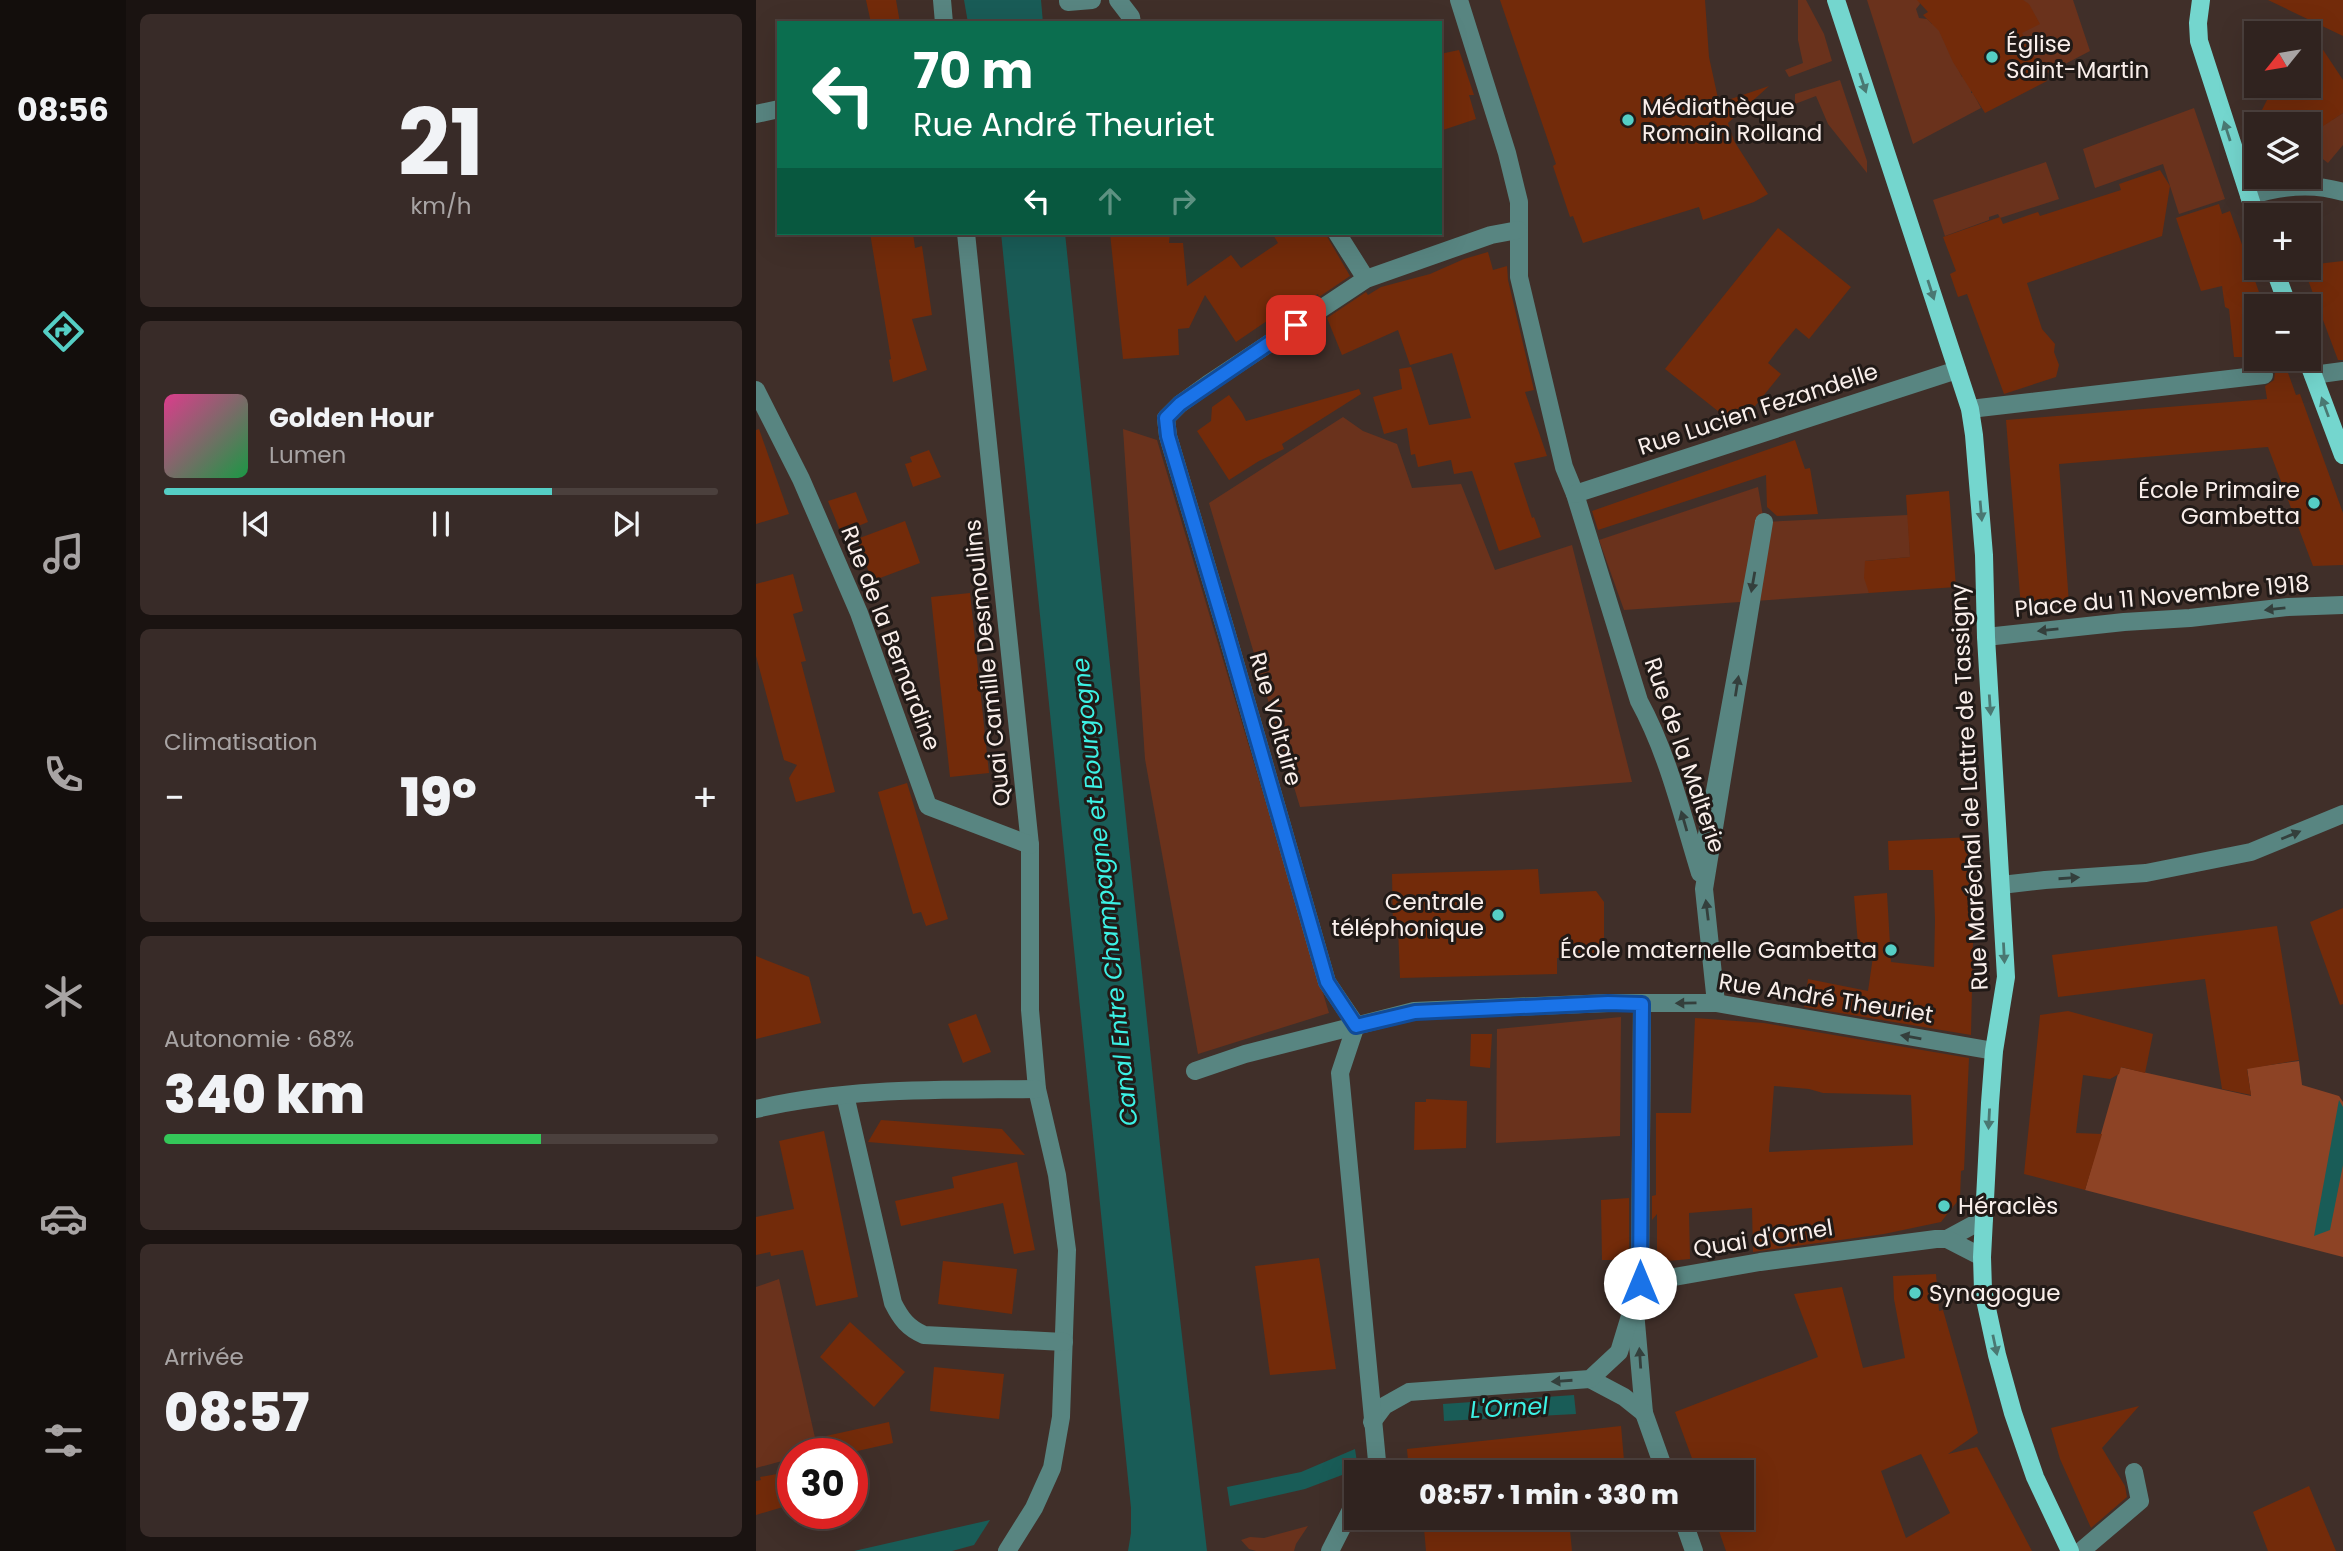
<!DOCTYPE html>
<html lang="fr">
<head>
<meta charset="utf-8">
<style>
	:root { --surface:#30231f; --page:#382b28; --text:#f1f3f6; --muted:#a8a4a4; --line:#4b403d; --accent:#55cec5 }
	body { margin:0; font-family:Poppins,sans-serif; background:var(--page); color:var(--text); height:100vh; display:flex; flex-direction:column; font-size:26px; white-space:nowrap }
	* { box-sizing:border-box; margin:0 }
	p { font-size:23px; color:var(--muted) }
	.icon { flex:none; width:38px; height:38px; fill:none; stroke:currentColor; stroke-width:2; stroke-linecap:round; stroke-linejoin:round }
	.map { position:relative; flex:1; overflow:hidden }
	.drawer { display:flex; flex-direction:column; gap:14px; padding:14px; background:#1a1311; width:630px }
	.drawer>* { flex:none }
	.guide { position:absolute; left:21px; top:21px; width:665px; height:214px; border-radius:0px; box-shadow:0 7px 28px #0002,0 0 0 2px var(--line); background:#0b6e4f; color:#fff; overflow:hidden }
	.needle { width:46px; rotate:240deg }
	.tools { position:absolute; left:1488px; top:21px; display:grid; gap:14px }
	.tools a { display:grid; place-items:center; width:77px; height:77px; border-radius:0px; background:var(--surface); box-shadow:0 7px 28px #0002,0 0 0 2px var(--line); font-size:35px }
	.speed { position:absolute; left:21px; top:1438px; display:flex; gap:14px; font-size:35px; font-weight:700; text-align:center }
	.speed>* { display:grid; place-content:center; width:91px; height:91px; border-radius:50%; background:var(--surface); box-shadow:0 7px 28px #0002,0 0 0 2px var(--line); line-height:1 }
	.speed .limit { border:10px solid #d22; background:#fff; color:#111 }
	.pin { position:absolute; display:grid; place-items:center; width:60px; height:60px; color:#fff; margin:-30px; border-radius:14px; box-shadow:0 4px 10px #0006 }
	.me { position:absolute; width:77px; margin:-38px; rotate:0deg; stroke-linejoin:round; filter:drop-shadow(0 0 5px #0008) }
	.turn { display:flex; align-items:center; gap:24px; height:147px; padding:0 21px; font-size:32px }
	.turn .icon { width:91px; height:91px; stroke-width:2.5 }
	.turn b { display:block; font-size:49px; line-height:60px }
	.lanes { display:flex; align-items:center; height:66px; padding:0 21px; background:#0003; justify-content:center; gap:35px; direction:ltr }
	.lanes .off { opacity:.35 }
	.big { font-size:52px; font-weight:800; line-height:1.1 }
	.drawer .card { flex:1; display:flex; flex-direction:column; justify-content:center; gap:10px; min-width:0; padding:0 24px; border-radius:10px; background:var(--page) }
	.drawer .dial { align-items:center; gap:0 }
	.dial b { font-size:91px; line-height:1 }
	.song { display:flex; align-items:center; gap:21px }
	.cover { width:84px; height:84px; border-radius:10px; background:linear-gradient(135deg,hsl(330 70% 55%),hsl(140 70% 35%)) }
	.played { height:7px; border-radius:4px; background:linear-gradient(90deg,var(--accent) 70%,var(--line) 70%) }
	.keys { display:flex; justify-content:space-around; direction:ltr }
	.heat { display:flex; justify-content:space-between; align-items:center; font-size:38px; direction:ltr }
	.charge { height:10px; border-radius:5px; background:linear-gradient(90deg,#34c759 68%,var(--line) 0) }
	.trip { position:absolute; left:588px; top:1460px; width:410px; height:70px; border-radius:0px; background:var(--surface); box-shadow:0 7px 28px #0002,0 0 0 2px var(--line); font-weight:800; line-height:70px; text-align:center }
	main { display:flex; flex:1; min-height:0 }
	.tabs { display:flex; flex-direction:column; width:126px; justify-content:space-around; align-items:center; background:#130e0c; color:var(--muted) }
	.tabs .icon { width:49px; height:49px }
	.tabs .on { color:var(--accent) }
	.tabs b { font-size:32px; color:var(--text) }
	.map>svg:first-child { display:block }
	.green { fill:#6a321c }
	.forest { fill:#8d4325 }
	.water { fill:#195c57 }
	.building { fill:#732b0a; fill-rule:evenodd }
	.lines { fill:none; stroke-linecap:round; stroke-linejoin:round }
	.minor { stroke:#588581; stroke-width:18 }
	.major { stroke:#74d6ce; stroke-width:18 }
	.oneway { fill:#4a7872 }
	.oneway2 { fill:#343f3c }
	.route-casing { stroke:#114b97; stroke-width:18 }
	.route { stroke:#1a73e8; stroke-width:12 }
	.poi-dot { fill:#55cec5; stroke:#211a17; stroke-width:2.5 }
	.labels { text-anchor:middle; stroke-width:6; stroke-linejoin:round; paint-order:stroke }
	.poi-label { font-size:23px; fill:#faefeb; stroke:#211a17; text-anchor:start }
	.street-label { font-size:23px; fill:#faefeb; stroke:#211a17 }
	.water-label { font-size:24px; font-style:italic; fill:#3cf1e5; stroke:#211a17 }
</style>
</head>
<body>
<main>
<nav class="tabs">
<b>08:56</b>
<svg class="icon on" aria-label="directions" viewBox="0 0 24 24"><path d="M12 3l9 9-9 9-9-9zM9 14v-3h6M13 9l2 2-2 2"/></svg>
<svg class="icon" aria-label="music" viewBox="0 0 24 24"><path d="M9 18V5l10-2v13"/><circle cx="6" cy="18" r="3"/><circle cx="16" cy="16" r="3"/></svg>
<svg class="icon" aria-label="phone" viewBox="0 0 24 24"><path d="M5 4h4l2 5-3 2q2 4 5 5l2-3 5 2v4C11 20 4 13 5 4z"/></svg>
<svg class="icon" aria-label="climate" viewBox="0 0 24 24"><path d="M12 3v18M4 7l16 10M4 17L20 7"/></svg>
<svg class="icon" aria-label="car" viewBox="0 0 24 24"><path d="M5 17H2v-5l4-1 3-4h7l3 4 3 1v5h-3M9 17h6M6 11h13"/><circle cx="7" cy="17" r="2"/><circle cx="17" cy="17" r="2"/></svg>
<svg class="icon" aria-label="filters" viewBox="0 0 24 24"><path d="M4 7h16M4 17h16"/><circle cx="9" cy="7" r="2"/><circle cx="15" cy="17" r="2"/></svg>
</nav>
<section class="drawer">
<div class="card dial"><b>21</b><p>km/h</p></div>
<div class="card">
<div class="song"><i class="cover"></i><div><b>Golden Hour</b><p>Lumen</p></div></div>
<div class="played"></div>
<div class="keys"><svg class="icon" aria-label="previous" viewBox="0 0 24 24"><path d="M18 5L8 12l10 7zM5 5v14"/></svg><svg class="icon" aria-label="pause" viewBox="0 0 24 24"><path d="M8 5v14M16 5v14"/></svg><svg class="icon" aria-label="next" viewBox="0 0 24 24"><path d="M6 5l10 7-10 7zM19 5v14"/></svg></div>
</div>
<div class="card"><p>Climatisation</p>
<div class="heat"><a>−</a><b class="big">19°</b><a>+</a></div>
</div>
<div class="card"><p>Autonomie · 68%</p><b class="big">340 km</b><div class="charge"></div></div>
<div class="card"><p>Arrivée</p><b class="big">08:57</b></div>
</section>
<div class="map">
<svg width="1587" height="1551" viewBox="0 0 1587 1551">
	<rect width="100%" height="100%" fill="#402f29"/>
	<g class="green">
		<polygon points="1042,0 1050,0 1068,34 1076,61 1033,77 1029,70 1047,63 1042,40"/>
		<polygon points="1111,0 1163,0 1164,4 1160,9 1163,18 1171,19 1176,24 1180,23 1205,75 1206,77 1208,77 1215,89 1215,93 1217,93 1225,108 1157,144"/>
		<polygon points="1266,0 1317,0 1334,51 1286,76 1279,62 1281,60 1277,59 1265,33"/>
		<polygon points="1084,80 1111,161 1111,173 1072,124 1060,96 1039,104 1039,94"/>
		<polygon points="1438,108 1469,199 1423,214 1407,164 1339,188 1327,149"/>
		<path d="M 1587,113 L 1587,145 L 1572,163 C 1558,153 1552,141 1552,124 L 1550,124 L 1548,119 L 1576,120 Z"/>
		<polygon points="1290,162 1303,199 1244,218 1242,214 1233,217 1233,220 1189,236 1177,200"/>
		<polygon points="587,417 607,431 641,444 656,488 705,484 739,570 816,545 876,782 544,807 453,503"/>
		<polygon points="367,429 401,440 573,1013 442,1054 389,759"/>
		<polygon points="1002,487 1008,522 1152,515 1154,557 1109,561 1113,593 868,610 843,540"/>
		<polygon points="865,1017 864,1136 740,1143 741,1029"/>
		<polygon points="23,1279 62,1451 50,1454 37,1454 37,1458 0,1468 0,1287"/>
		<polygon points="552,1526 540,1544 538,1551 500,1551 493,1549 485,1540 494,1537 508,1538"/>
	</g>
	<polygon class="forest" points="1543,1061 1546,1085 1583,1096 1587,1102 1587,1257 1329,1190 1364,1067 1495,1096 1491,1068"/>
	<g class="water">
		<polygon points="208,0 285,0 287,23 212,23"/>
		<polygon points="245,233 309,233 405,1155 451,1551 372,1551 375,1533 375,1508"/>
		<polygon points="1583,1100 1587,1107 1587,1165 1574,1230 1558,1236"/>
		<polygon points="818,1395 820,1414 688,1421 687,1404"/>
		<polygon points="599,1449 602,1469 549,1489 474,1506 471,1487 545,1472"/>
		<polygon points="234,1520 218,1545 196,1551 98,1551"/>
	</g>
	<g class="building">
		<polygon points="110,0 140,0 144,23 115,23"/>
		<polygon points="744,0 949,0 953,57 963,103 1013,86 972,123 978,141 1012,194 998,202 947,220 943,207 827,243 817,216 814,217 797,166 800,164"/>
		<polygon points="1161,0 1267,0 1273,4 1284,24 1266,33 1291,81 1229,113 1197,62 1183,31 1167,15 1172,12"/>
		<polygon points="1512,0 1587,0 1587,36"/>
		<polygon points="1552,27 1587,80 1587,113 1552,136 1552,124 1499,124 1518,86 1552,86"/>
		<polygon points="703,50 718,95 713,95 720,119 684,131 684,54"/>
		<polygon points="1404,170 1414,186 1406,236 1271,283 1286,329 1299,344 1298,352 1303,365 1300,377 1248,394 1211,294 1202,297 1194,274 1200,271 1187,237 1244,217 1247,224 1282,212 1284,216 1365,190 1363,184"/>
		<polygon points="1463,204 1466,214 1474,211 1508,306 1500,306 1500,357 1478,357 1473,309 1469,307 1466,286 1445,291 1420,218"/>
		<polygon points="1022,228 1095,287 1053,339 1040,328 1025,346 1012,363 1025,374 982,427 909,369"/>
		<polygon points="114,233 157,233 159,248 166,246 176,315 156,319 171,370 137,382 133,360 135,359"/>
		<polygon points="354,233 414,233 413,243 427,243 431,286 475,255 485,268 522,243 516,233 569,233 594,276 563,297 562,294 528,313 524,312 480,342 449,295 433,328 422,329 423,355 367,359"/>
		<polygon points="732,252 737,270 751,266 752,280 778,390 769,392 791,456 758,463 776,518 778,517 785,537 743,551 716,471 698,474 695,460 662,467 659,454 655,455 651,428 628,434 617,397 646,389 643,369 655,367 673,425 715,418 696,353 654,365 642,330 586,355 571,318 610,292 612,295 625,287 674,274 708,259"/>
		<polygon points="1587,261 1587,360 1582,360 1552,280 1552,265"/>
		<polygon points="1506,359 1527,359 1540,395 1544,394 1587,513 1587,565 1557,566 1512,447 1303,464 1313,604 1265,608 1250,420 1511,399 1509,386 1518,380 1519,373 1513,365 1506,364"/>
		<polygon points="603,389 605,394 526,444 528,449 503,461 473,480 441,431 455,421 456,407 473,395 486,413 490,421"/>
		<polygon points="3,429 33,514 0,524 0,430"/>
		<polygon points="1039,440 1049,469 1054,468 1062,514 1021,516 1011,507 1010,475 842,530 836,511"/>
		<polygon points="173,450 185,477 157,487 149,464 156,462 154,457"/>
		<polygon points="1193,491 1200,587 1113,593 1108,578 1109,561 1154,557 1150,495"/>
		<polygon points="100,492 112,522 85,533 72,501"/>
		<polygon points="149,521 164,563 116,581 101,539"/>
		<polygon points="37,574 47,611 37,614 50,661 45,662 79,792 40,802 33,778 41,765 28,760 0,656 0,584"/>
		<polygon points="214,593 233,773 194,777 175,597"/>
		<polygon points="151,783 192,919 170,926 165,912 157,914 122,792"/>
		<polygon points="1215,837 1217,941 1215,1035 1048,1007 1052,979 1112,991 1119,943 1102,944 1098,896 1131,893 1135,962 1178,967 1179,919 1177,870 1133,870 1132,841"/>
		<polygon points="782,869 784,894 840,891 848,902 848,946 843,958 801,958 801,974 644,978 642,927 637,928 636,874"/>
		<polygon points="1587,908 1587,1004 1584,1005 1554,922"/>
		<polygon points="1521,926 1543,1060 1491,1069 1495,1095 1466,1089 1449,979 1302,997 1296,955"/>
		<polygon points="0,956 53,977 65,1023 0,1039"/>
		<polygon points="1312,1011 1397,1034 1389,1073 1365,1067 1363,1074 1354,1079 1327,1075 1320,1133 1346,1134 1329,1190 1268,1174 1284,1015"/>
		<polygon points="220,1014 235,1052 207,1063 192,1024"/>
		<path d="M 939,1018 L 1008,1023 L 1213,1058 L 1208,1170 L 1205,1171 L 1204,1198 L 1185,1222 L 1128,1234 L 997,1252 L 996,1208 L 933,1213 L 934,1259 L 901,1262 L 901,1214 L 896,1220 L 896,1196 L 900,1195 L 900,1113 L 935,1113 ZM 1018,1086 L 1053,1089 L 1067,1093 L 1155,1095 L 1157,1145 L 1013,1152 Z"/>
		<polygon points="715,1034 736,1034 734,1068 714,1066"/>
		<polygon points="670,1099 711,1101 710,1148 658,1150 659,1102 670,1102"/>
		<polygon points="125,1120 246,1129 269,1155 112,1142"/>
		<polygon points="68,1131 102,1297 60,1306 47,1250 15,1256 14,1252 0,1255 0,1217 38,1209 23,1141"/>
		<polygon points="261,1162 279,1250 258,1254 247,1203 145,1226 139,1201 198,1188 196,1177"/>
		<polygon points="873,1198 873,1248 863,1260 846,1260 845,1200"/>
		<polygon points="563,1258 580,1369 514,1375 499,1266"/>
		<polygon points="187,1261 261,1269 256,1314 182,1304"/>
		<path d="M 1180,1274 L 1183,1311 L 1187,1310 L 1222,1433 L 1192,1454 L 1221,1447 L 1276,1551 L 970,1551 L 958,1517 L 985,1517 L 985,1472 L 941,1472 L 919,1412 L 1062,1357 L 1038,1294 L 1086,1287 L 1107,1368 L 1149,1358 L 1138,1299 L 1137,1276 ZM 1165,1454 L 1194,1513 L 1150,1538 L 1125,1471 Z"/>
		<polygon points="94,1322 149,1372 118,1407 64,1357"/>
		<polygon points="178,1367 248,1374 243,1419 174,1411"/>
		<polygon points="1383,1406 1346,1448 1369,1486 1371,1497 1335,1528 1304,1459 1295,1428"/>
		<polygon points="133,1422 137,1443 88,1454 74,1454 70,1436"/>
		<polygon points="865,1426 869,1472 653,1472 651,1449"/>
		<polygon points="37,1471 37,1504 0,1515 0,1481 5,1480 4,1477"/>
		<polygon points="1553,1486 1580,1551 1512,1551 1497,1512"/>
		<polygon points="667,1517 805,1517 805,1521 813,1520 816,1551 670,1551"/>
	</g>
	<g class="lines">
		<g class="minor">
			<polyline points="186,0 188,23"/>
			<polyline points="312,0 312,2 336,0"/>
			<polyline points="362,0 375,17 376,23"/>
			<path d="M 703,0 L 751,153 L 763,202 L 763,277 L 808,467 L 819,494 L 883,701 C 912,754 926,815 944,873 L 1008,522 L 948,889 L 960,1003"/>
			<polyline points="0,114 23,109"/>
			<path d="M 1493,196 C 1524,186 1555,182 1587,192"/>
			<polyline points="210,233 274,845 274,1010 281,1089 301,1175 311,1250 305,1417 296,1468 278,1508 251,1551"/>
			<polyline points="581,233 610,279"/>
			<polyline points="1557,375 1587,371"/>
			<polyline points="0,390 45,479 103,613 172,806 274,845"/>
			<polyline points="1214,409 1508,375"/>
			<polyline points="819,494 1201,370"/>
			<polyline points="1230,637 1368,622 1434,618 1532,607 1587,605"/>
			<polyline points="1245,885 1289,880 1390,873 1495,852 1587,814"/>
			<polyline points="439,1071 489,1054 658,1011 852,1003 960,1003 1238,1051"/>
			<path d="M 89,1095 L 137,1303 C 145,1319 152,1328 168,1335 L 308,1342"/>
			<path d="M 0,1109 C 92,1087 187,1090 281,1089"/>
			<polyline points="1191,1239 1228,1219"/>
			<polyline points="884,1283 886,1004"/>
			<polyline points="879,1311 888,1413 909,1472"/>
			<polyline points="834,1379 868,1397 888,1413"/>
			<polyline points="616,1422 628,1406 653,1392 834,1379 863,1352 884,1283 1004,1262 1180,1239 1191,1239 1226,1257"/>
			<polyline points="615,1472 621,1461 584,1073 600,1025 571,982 470,631 412,436 410,418 424,404 452,384 610,279 735,235 762,230"/>
			<polyline points="926,1517 938,1551"/>
			<polyline points="574,1551 600,1500"/>
			<polyline points="1325,1551 1384,1501 1378,1472"/>
		</g>
		<g class="major">
			<polyline points="1080,0 1214,409 1218,435 1228,555 1230,637 1250,977 1238,1051 1234,1103 1226,1257 1227,1290 1241,1355 1257,1413 1279,1477 1314,1551"/>
			<polyline points="1445,0 1442,23 1443,41 1500,217"/>
			<polyline points="1518,268 1532,306"/>
			<polyline points="1551,359 1587,455"/>
		</g>
	</g>
	<defs><path id="oneway-solid" d="M-6-.8H1V-3.2L6.5 0L1 3.2V.8H-6Z" transform="scale(1.75)"/></defs>
	<g class="oneway">
		<use href="#oneway-solid" transform="translate(1107 83) rotate(72)"/>
		<use href="#oneway-solid" transform="translate(1471 131) rotate(-108)"/>
		<use href="#oneway-solid" transform="translate(1175 290) rotate(72)"/>
		<use href="#oneway-solid" transform="translate(1569 407) rotate(-110)"/>
		<use href="#oneway-solid" transform="translate(1225 511) rotate(85)"/>
		<use href="#oneway-solid" transform="translate(1234 705) rotate(86)"/>
		<use href="#oneway-solid" transform="translate(1248 953) rotate(87)"/>
		<use href="#oneway-solid" transform="translate(1233 1119) rotate(93)"/>
		<use href="#oneway-solid" transform="translate(1239 1345) rotate(78)"/>
	</g>
	<g class="oneway2">
		<use href="#oneway-solid" transform="translate(997 582) rotate(100)"/>
		<use href="#oneway-solid" transform="translate(1519 609) rotate(174)"/>
		<use href="#oneway-solid" transform="translate(1292 630) rotate(174)"/>
		<use href="#oneway-solid" transform="translate(981 686) rotate(-81)"/>
		<use href="#oneway-solid" transform="translate(928 821) rotate(-106)"/>
		<use href="#oneway-solid" transform="translate(1535 835) rotate(-22)"/>
		<use href="#oneway-solid" transform="translate(1313 878) rotate(-4)"/>
		<use href="#oneway-solid" transform="translate(951 910) rotate(-97)"/>
		<use href="#oneway-solid" transform="translate(930 1003) rotate(179)"/>
		<use href="#oneway-solid" transform="translate(1155 1037) rotate(-170)"/>
		<use href="#oneway-solid" transform="translate(884 1358) rotate(-94)"/>
		<use href="#oneway-solid" transform="translate(806 1381) rotate(176)"/>
	</g>
	<g class="lines">
		<defs>
			<polyline id="route" points="540,325 424,404 410,418 412,436 470,631 571,982 600,1026 659,1012 852,1003 886,1004 884,1283"/>
		</defs>
		<use href="#route" class="route-casing"/>
		<use href="#route" class="route"/>
	</g>
	<g class="poi-dot">
		<circle cx="1236" cy="57" r="7"/>
		<circle cx="872" cy="120" r="7"/>
		<circle cx="1558" cy="503" r="7"/>
		<circle cx="742" cy="915" r="7"/>
		<circle cx="1135" cy="950" r="7"/>
		<circle cx="1188" cy="1206" r="7"/>
		<circle cx="1159" cy="1293" r="7"/>
	</g>
	<g class="labels">
		<g class="poi-label">
			<text x="1250" y="52">Église<tspan x="1250" dy="26">Saint-Martin</tspan></text>
			<text x="886" y="115">Médiathèque<tspan x="886" dy="26">Romain Rolland</tspan></text>
			<text x="1544" y="498" text-anchor="end">École Primaire<tspan x="1544" dy="26">Gambetta</tspan></text>
			<text x="728" y="910" text-anchor="end">Centrale<tspan x="728" dy="26">téléphonique</tspan></text>
			<text x="1121" y="958" text-anchor="end">École maternelle Gambetta</text>
			<text x="1202" y="1214">Héraclès</text>
			<text x="1173" y="1301">Synagogue</text>
		</g>
		<g class="street-label">
			<text transform="translate(1002 409) rotate(-18)" y="8">Rue Lucien Fezandelle</text>
			<text transform="translate(1406 596) rotate(-5)" y="8">Place du 11 Novembre 1918</text>
			<text transform="translate(135 638) rotate(69)" y="8">Rue de la Bernardine</text>
			<text transform="translate(231 663) rotate(-96)" y="8">Quai Camille Desmoulins</text>
			<text transform="translate(520 719) rotate(74)" y="8">Rue Voltaire</text>
			<text transform="translate(929 755) rotate(71)" y="8">Rue de la Malterie</text>
			<text transform="translate(1213 787) rotate(-93)" y="8">Rue Maréchal de Lattre de Tassigny</text>
			<text transform="translate(1070 998) rotate(9)" y="8">Rue André Theuriet</text>
			<text transform="translate(1007 1238) rotate(-9)" y="8">Quai d'Ornel</text>
		</g>
		<g class="water-label">
			<text transform="translate(349 892) rotate(-96)" y="8">Canal Entre Champagne et Bourgogne</text>
			<text transform="translate(753 1408) rotate(-3)" y="8">L'Ornel</text>
		</g>
	</g>
</svg>
<div class="tools">
<a><svg class="needle" viewBox="-14 -14 28 28"><path d="M0-13l5 13h-10z" fill="#e53935"/><path d="M0 13l5-13h-10z" fill="#a8a4a4"/></svg></a>
<a><svg class="icon" aria-label="layers" viewBox="0 0 24 24"><path d="M12 4l9 5-9 5-9-5zM3 14l9 5 9-5"/></svg></a>
<a>+</a>
<a>−</a>
</div>
<div class="speed"><div class="limit">30</div></div>
<div class="pin" style="left:540px;top:325px;background:#d93025"><svg class="icon" aria-label="arrive" viewBox="0 0 24 24"><path d="M6 21V4h12l-3 4 3 4H6"/></svg></div>
<svg class="me" style="left:884px;top:1283px" viewBox="-20 -20 40 40"><circle r="19" fill="#fff"/><path d="M0-13L10 11 0 6-10 11z" fill="#1a73e8"/></svg>
<div class="trip">08:57 · 1 min · 330 m</div>
<div class="guide">
<div class="turn"><svg class="icon" aria-label="left" viewBox="0 0 24 24"><path d="M17 20v-9H6M10 6l-5 5 5 5"/></svg><div><b>70 m</b>Rue André Theuriet</div></div>
<div class="lanes"><svg class="icon" aria-label="left" viewBox="0 0 24 24"><path d="M17 20v-9H6M10 6l-5 5 5 5"/></svg><svg class="icon off" aria-label="ahead" viewBox="0 0 24 24"><path d="M12 20V5M6 11l6-6 6 6"/></svg><svg class="icon off" aria-label="right" viewBox="0 0 24 24"><path d="M7 20v-9h11M14 6l5 5-5 5"/></svg></div>
</div>
</div>
</main>
</body>
</html>
